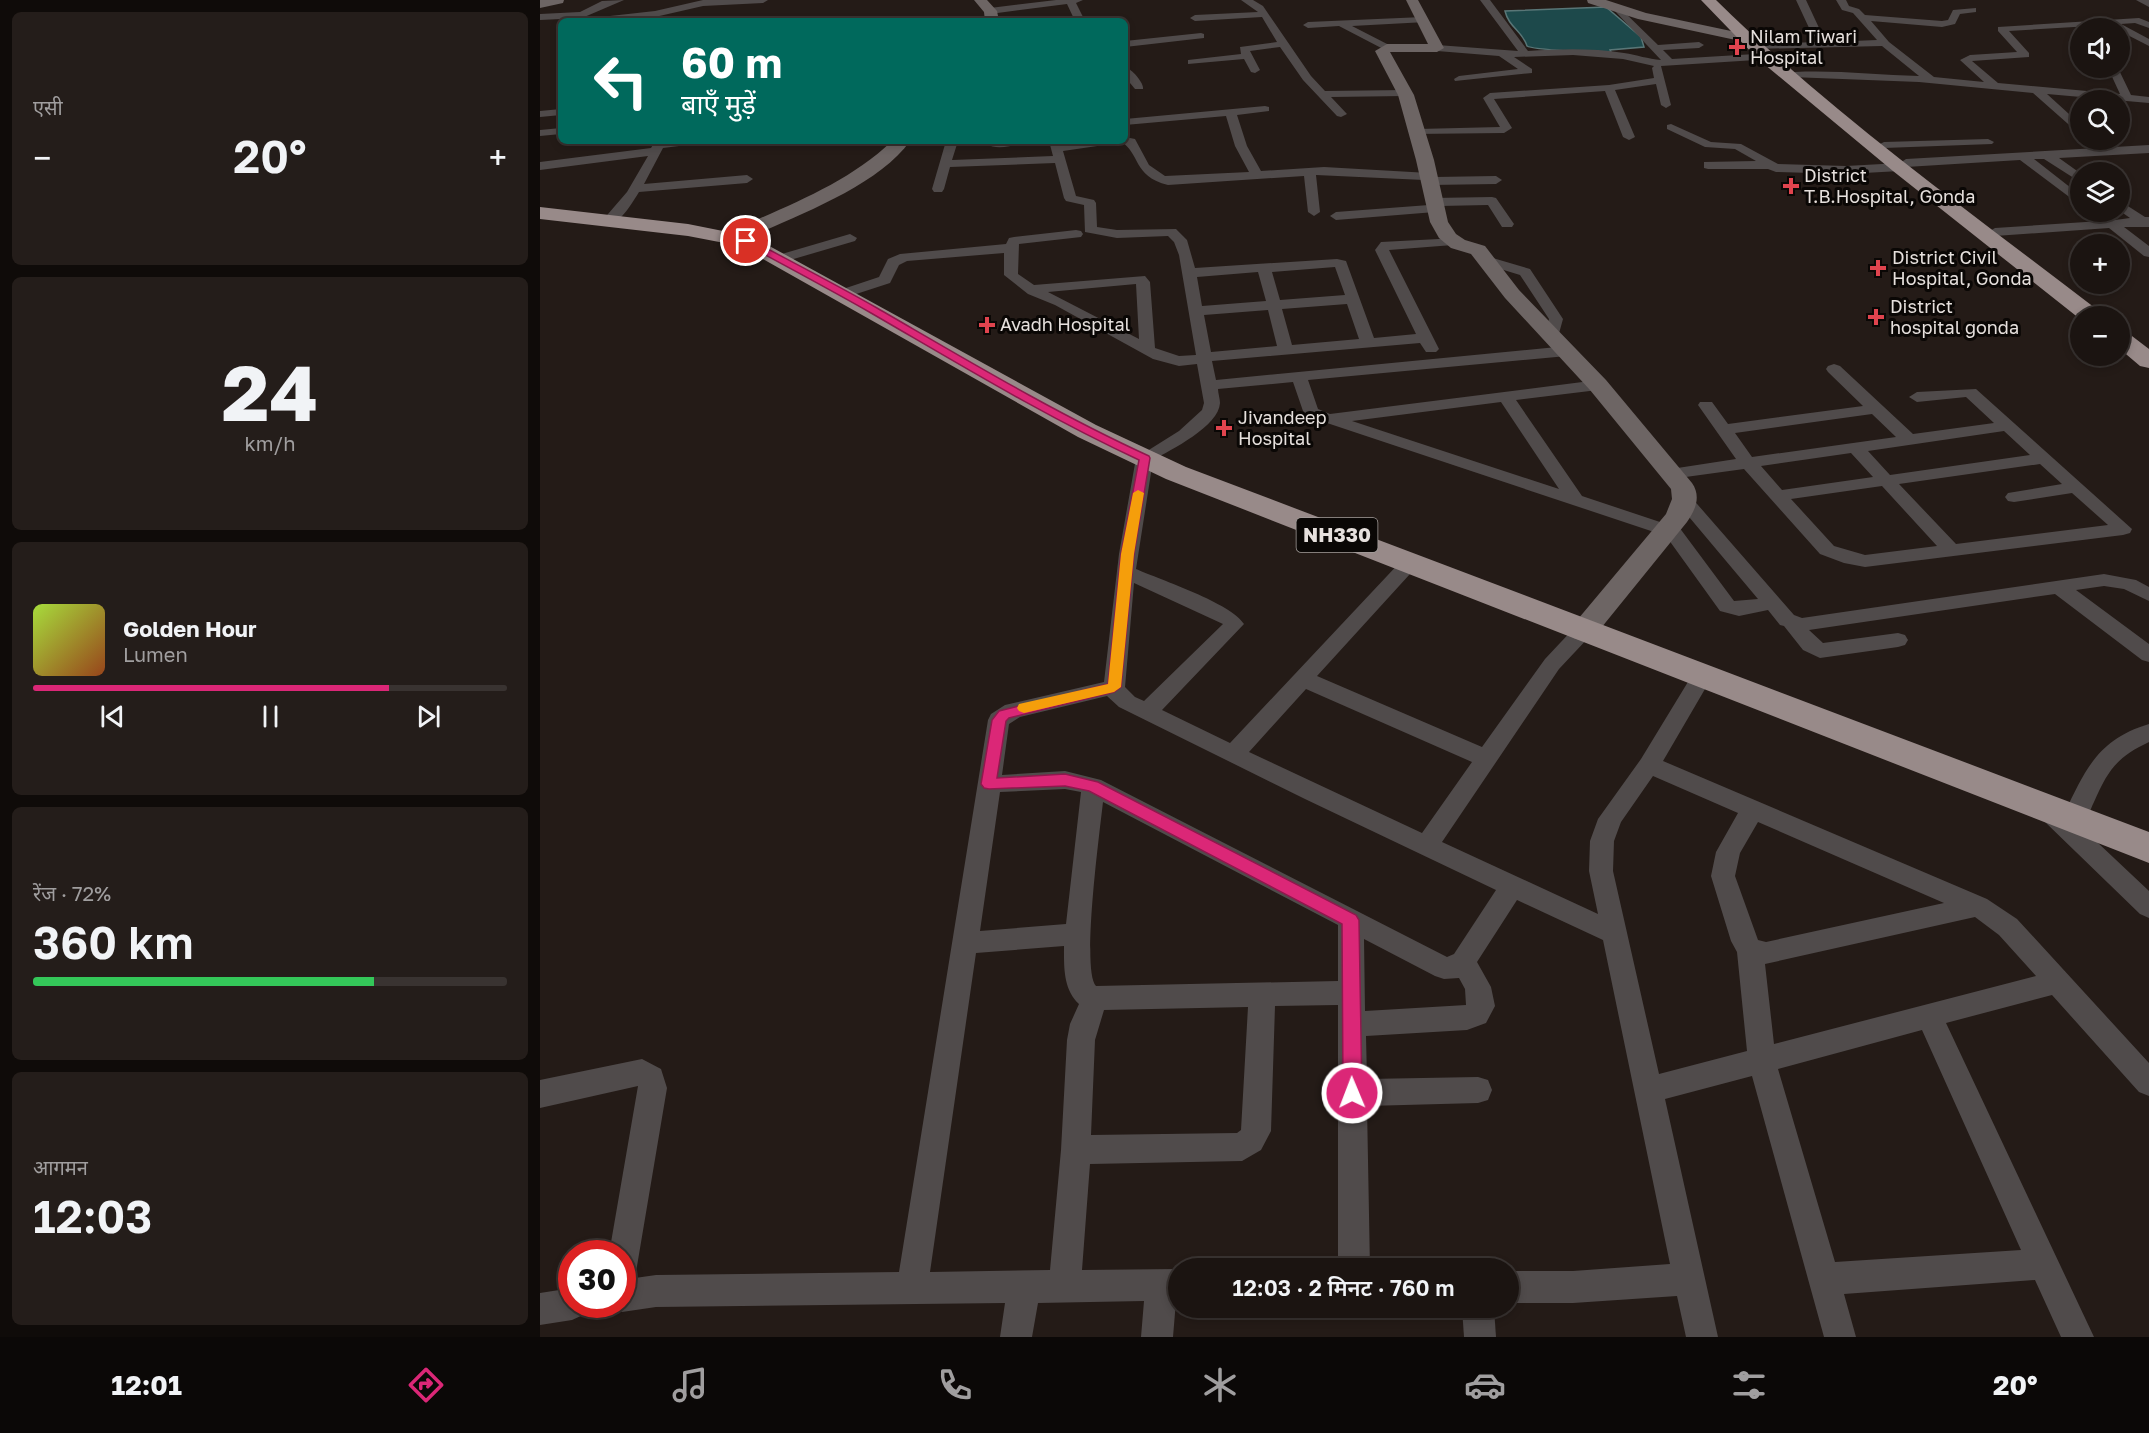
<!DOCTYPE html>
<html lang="hi">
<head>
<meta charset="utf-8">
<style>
	:root { --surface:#1b1411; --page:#241d1a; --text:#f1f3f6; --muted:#a09e9f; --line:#393331; --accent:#db2777 }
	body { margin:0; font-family:"Golos Text","Noto Sans Devanagari",sans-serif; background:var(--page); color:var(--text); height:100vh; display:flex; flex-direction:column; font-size:22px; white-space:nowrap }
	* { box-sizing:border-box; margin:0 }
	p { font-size:20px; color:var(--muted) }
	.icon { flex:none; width:33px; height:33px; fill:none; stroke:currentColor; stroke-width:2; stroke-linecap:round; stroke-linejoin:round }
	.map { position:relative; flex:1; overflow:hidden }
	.sheet { display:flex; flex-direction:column; gap:12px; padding:12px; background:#0f0b09; width:540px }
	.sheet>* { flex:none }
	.hud { position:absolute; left:18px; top:18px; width:570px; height:126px; border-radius:9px; box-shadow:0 3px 9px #0003,0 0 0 2px var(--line); background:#00695c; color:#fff; overflow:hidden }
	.fabs { position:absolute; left:1530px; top:18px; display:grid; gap:12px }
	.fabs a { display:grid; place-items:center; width:60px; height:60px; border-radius:50%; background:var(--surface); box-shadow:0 3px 9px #0003,0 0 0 2px var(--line); font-size:30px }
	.speed { position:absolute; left:18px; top:1240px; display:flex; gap:12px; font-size:30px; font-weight:700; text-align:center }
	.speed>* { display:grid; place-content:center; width:78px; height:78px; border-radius:50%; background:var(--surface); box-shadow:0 3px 9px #0003,0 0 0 2px var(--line); line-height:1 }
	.speed .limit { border:9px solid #d22; background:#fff; color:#111 }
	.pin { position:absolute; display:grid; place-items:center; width:51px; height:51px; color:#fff; margin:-26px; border:3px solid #fff; border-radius:50%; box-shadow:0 2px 6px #0007 }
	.me { position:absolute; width:66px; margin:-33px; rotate:359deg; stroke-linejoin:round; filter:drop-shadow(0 0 4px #0008) }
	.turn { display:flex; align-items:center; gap:21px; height:126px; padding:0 24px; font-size:27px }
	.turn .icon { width:78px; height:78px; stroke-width:2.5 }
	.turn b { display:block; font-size:42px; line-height:51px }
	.big { font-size:45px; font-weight:600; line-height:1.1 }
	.sheet .card { flex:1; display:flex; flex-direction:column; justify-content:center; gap:9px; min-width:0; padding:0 21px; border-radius:9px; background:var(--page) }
	.sheet .dial { align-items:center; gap:0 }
	.dial b { font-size:78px; line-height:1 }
	.song { display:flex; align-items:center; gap:18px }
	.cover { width:72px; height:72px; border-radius:9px; background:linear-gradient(135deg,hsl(80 70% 55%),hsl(20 70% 35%)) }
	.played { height:6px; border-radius:3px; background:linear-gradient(90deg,var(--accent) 75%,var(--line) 75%) }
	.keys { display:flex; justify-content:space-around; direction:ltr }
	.heat { display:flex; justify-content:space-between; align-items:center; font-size:33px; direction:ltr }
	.charge { height:9px; border-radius:4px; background:linear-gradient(90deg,#34c759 72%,var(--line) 0) }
	.trip { position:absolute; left:628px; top:1258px; width:351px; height:60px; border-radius:30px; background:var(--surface); box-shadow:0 3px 9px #0003,0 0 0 2px var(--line); font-weight:600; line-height:60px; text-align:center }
	.menu { display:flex; height:96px; justify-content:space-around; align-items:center; background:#0b0807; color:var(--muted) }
	.menu .icon { width:42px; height:42px }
	.menu .on { color:var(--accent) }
	.menu b { font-size:27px; color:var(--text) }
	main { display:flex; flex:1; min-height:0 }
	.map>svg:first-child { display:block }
	.water { fill:#1d494b; stroke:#597677; stroke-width:1.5 }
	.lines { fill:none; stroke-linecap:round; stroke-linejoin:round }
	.street { fill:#504b4b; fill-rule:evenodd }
	.secondary { fill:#6d6564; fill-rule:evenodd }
	.highway { fill:#988a89; fill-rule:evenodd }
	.route { fill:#db2777; stroke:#8e194d; stroke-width:1.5 }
	.slow { fill:#f59e0b }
	.health-dot { fill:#e0444e; stroke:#0a0705; stroke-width:2 }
	.labels { text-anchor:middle; stroke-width:6; stroke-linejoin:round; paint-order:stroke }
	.far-poi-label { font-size:18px; fill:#e6e0dd; stroke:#0a0705; text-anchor:start }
	.shield { fill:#0a0705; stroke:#a49f9c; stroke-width:1.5 }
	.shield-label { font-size:20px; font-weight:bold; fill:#e6e0dd }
</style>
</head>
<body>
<main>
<section class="sheet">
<div class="card"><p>एसी</p>
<div class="heat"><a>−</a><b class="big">20°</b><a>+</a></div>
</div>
<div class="card dial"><b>24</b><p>km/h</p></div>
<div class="card">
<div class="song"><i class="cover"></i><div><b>Golden Hour</b><p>Lumen</p></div></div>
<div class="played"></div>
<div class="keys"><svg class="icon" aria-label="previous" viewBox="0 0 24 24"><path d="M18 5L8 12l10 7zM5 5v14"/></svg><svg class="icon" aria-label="pause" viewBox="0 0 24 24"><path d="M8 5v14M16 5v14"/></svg><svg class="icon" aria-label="next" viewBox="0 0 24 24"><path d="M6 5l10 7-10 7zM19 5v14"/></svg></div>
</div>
<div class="card"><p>रेंज · 72%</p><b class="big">360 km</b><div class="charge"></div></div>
<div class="card"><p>आगमन</p><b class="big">12:03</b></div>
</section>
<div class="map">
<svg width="1609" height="1337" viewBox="0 0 1609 1337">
	<rect width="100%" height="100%" fill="#241b17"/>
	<path class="water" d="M 1066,7 L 1101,37 L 1104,47 L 1070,50 L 1071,52 C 1062,53 993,50 987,46 C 982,30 969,28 965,11 Z"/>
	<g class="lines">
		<g class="street">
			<polygon points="84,0 42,18 0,20 0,14 40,12 62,1"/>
			<polygon points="163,0 228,0 223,3 163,6 115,17 77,21 47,21 52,18 115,11"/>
			<polygon points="516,0 543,0 536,3 545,21 535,21 527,4 450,14 445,11 450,8"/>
			<polygon points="701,0 713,0 723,6 771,76 785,91 865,90 870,93 865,96 791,97 807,114 801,117 797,116 763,80 740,47 710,51 720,70 715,73 711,72 704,59 648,64 648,60 701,54 700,47 737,42 722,17 655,21 650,18 655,15 718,12"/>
			<path d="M 940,0 L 950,0 L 988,51 C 1020,49 1052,48 1084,53 C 1097,55 1108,59 1121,60 L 1074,10 L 1074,6 L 1077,5 L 1118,45 L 1159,42 L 1164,45 L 1159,48 L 1123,50 L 1132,59 L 1232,53 L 1237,56 L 1232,59 L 1121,66 L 1131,105 L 1126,108 L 1121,105 L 1116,84 L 1075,90 L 1095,137 L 1089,140 L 1083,137 L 1065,91 L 954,99 L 972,128 L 964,133 L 874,134 L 872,132 L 878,129 L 960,127 L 943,98 L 950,93 L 1069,85 L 1114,78 L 1112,68 L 1114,66 L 1083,59 L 1033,55 L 974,57 L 992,69 L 992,73 L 915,81 L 914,79 L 919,76 L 978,69 L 959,56 L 897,51 L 892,48 L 897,45 L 978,51 Z"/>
			<path d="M 1256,0 L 1266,0 L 1280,30 L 1289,42 L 1337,40 L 1313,13 L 1302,10 L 1296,0 L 1306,0 L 1309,6 L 1319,9 L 1325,15 L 1402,21 L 1408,20 L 1413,10 L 1436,8 L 1436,12 L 1420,14 L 1415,24 L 1402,27 L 1331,21 L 1349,42 L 1394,77 L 1444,82 L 1420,60 L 1430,55 L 1477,52 L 1458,31 L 1458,27 L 1599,18 L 1609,22 L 1609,28 L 1595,23 L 1581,24 L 1609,39 L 1609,46 L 1568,25 L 1469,31 L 1489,53 L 1489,57 L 1432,61 L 1458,83 L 1580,94 L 1568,68 L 1578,68 L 1591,95 L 1609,97 L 1609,103 L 1507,94 L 1540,124 L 1540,132 L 1536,131 L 1493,93 L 1379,82 L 1251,77 L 1251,73 L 1255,72 C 1296,70 1338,75 1379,76 L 1342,46 L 1212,49 L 1212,45 L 1216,44 L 1279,42 L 1270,30 Z"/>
			<polygon points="1596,0 1609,0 1609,7"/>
			<polygon points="883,17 886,18 886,22 812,26 851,46 851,50 847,51 799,26 768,28 763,25 768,22"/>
			<polygon points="661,33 664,34 664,38 585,47 585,41"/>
			<path d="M 585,67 C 592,69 604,83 603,89 L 595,89 L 585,77 Z"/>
			<path d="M 725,106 L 729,107 L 729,111 L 697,115 L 707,146 L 721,171 L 784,167 L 889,173 L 895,177 L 956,176 L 962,180 L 956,184 L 890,185 L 884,180 L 776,175 L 780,212 L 774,216 L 768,212 L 764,176 L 628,185 C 592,176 601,153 580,141 L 585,141 L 585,137 L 595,139 L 609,165 L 625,176 L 709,172 L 695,146 L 686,116 L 585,125 L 585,119 Z"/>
			<polygon points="21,109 21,115 0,117 0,111"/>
			<polygon points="1131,124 1171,142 1201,144 1238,164 1306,166 1360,163 1366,159 1609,145 1609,153 1519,158 1540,173 1540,182 1504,159 1494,159 1540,195 1540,205 1480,160 1366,167 1360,171 1306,174 1236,172 1228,169 1168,169 1164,168 1164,162 1216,161 1195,149 1165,147 1127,129 1127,125"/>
			<polygon points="21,128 21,134 0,136 0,130"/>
			<polygon points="1448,139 1454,142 1452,144 1344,148 1338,145 1344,142"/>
			<path d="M 115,141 L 161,141 L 155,144 L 123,148 L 104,184 L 207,175 L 213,179 L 207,183 L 99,192 C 92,203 82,221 69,225 L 62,221 L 87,192 L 108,156 L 0,170 L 0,162 L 111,148 Z"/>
			<path d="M 406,141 L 418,141 L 412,160 L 513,156 L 509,141 L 521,141 L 522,144 L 577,141 L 571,144 L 523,151 L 536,196 L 554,200 L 556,203 L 557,227 L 577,230 L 636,229 L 647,240 L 655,268 L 797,259 L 806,261 L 834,338 L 876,334 L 835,250 L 841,242 L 918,238 L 920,241 L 913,245 L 849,250 L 899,349 L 896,352 L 886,352 L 880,343 L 672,361 L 676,380 L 1027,346 L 1032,348 L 1035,351 L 1027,356 L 768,380 L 778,409 L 790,414 L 1058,380 L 1064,382 L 1066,385 L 1058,390 L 976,400 L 1042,496 L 1123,523 L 1136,523 L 1194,601 L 1218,599 L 1139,505 L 1136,501 L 1139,497 L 1151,497 L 1254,615 L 1262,618 L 1564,574 L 1596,580 L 1609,587 L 1609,601 L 1584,589 L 1564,586 L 1536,590 L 1609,644 L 1609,662 L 1602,660 L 1515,594 L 1269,630 L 1283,643 L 1358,633 L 1365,635 L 1368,640 L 1365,645 L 1358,647 L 1280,658 L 1263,650 L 1244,626 L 1240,625 L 1228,610 L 1199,616 L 1180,611 L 1126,536 L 769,417 L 763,411 L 753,382 L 678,389 C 678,393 680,399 680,403 C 679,426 631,450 613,460 L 596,569 C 621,580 691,603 704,624 L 622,710 L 690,743 L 863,559 L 877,559 L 880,563 L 777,676 L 942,747 L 1005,659 L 1036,626 L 1043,624 L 1050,626 L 1053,631 L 1050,636 L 1019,669 L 902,842 L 1058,914 L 1049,871 L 1050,841 L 1058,819 L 1101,759 L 1154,672 L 1161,670 L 1168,672 L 1172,677 L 1123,761 L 1447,899 L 1477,919 L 1609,1063 L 1609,1096 L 1599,1092 L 1512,995 L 1406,1023 L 1554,1337 L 1521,1337 L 1495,1280 L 1304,1294 L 1316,1337 L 1284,1337 L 1212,1076 L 1125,1099 L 1178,1337 L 1146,1337 L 1137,1296 L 1033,1303 L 969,1303 L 969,1271 L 1033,1271 L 1130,1264 L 1063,940 L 977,900 L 937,962 L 951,987 L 955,1006 L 946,1023 L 927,1030 L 826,1036 L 827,1079 L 938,1077 L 948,1080 L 952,1090 L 948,1100 L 938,1103 L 827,1106 L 830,1269 L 798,1269 L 798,1005 L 735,1006 L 731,1131 L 721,1150 L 702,1161 L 550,1164 L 542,1270 L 639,1269 L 639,1301 L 636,1301 L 633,1337 L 601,1337 L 604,1301 L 498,1303 L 492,1337 L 460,1337 L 465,1303 L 116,1307 L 82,1312 L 71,1307 L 70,1305 L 82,1305 L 82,1254 L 69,1254 L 98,1086 L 0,1108 L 0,1080 L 102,1059 L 121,1069 L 127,1088 L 95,1278 L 116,1275 L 359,1272 L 448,720 L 451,714 L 465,705 L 564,682 L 579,554 L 596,458 L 639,431 L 662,410 L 664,403 L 657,364 L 639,366 L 613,359 L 515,305 L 488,294 L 464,275 L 464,253 L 367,261 L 359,265 L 350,283 L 307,297 L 297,297 L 295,294 L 297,291 L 339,277 L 348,259 L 360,254 L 466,244 L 469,238 L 474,237 L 536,230 L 541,231 L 543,234 L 541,237 L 479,244 L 478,274 L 494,285 L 605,276 L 610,282 L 615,348 L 639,356 L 656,355 L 639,255 L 634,242 L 628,236 L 577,238 L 545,232 L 544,205 L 526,201 L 524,198 L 515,163 L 410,167 L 404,189 L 402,192 L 394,192 L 392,189 ZM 795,267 L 805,295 L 740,300 L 732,272 ZM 718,272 L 726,301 L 662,306 L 657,277 ZM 596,284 L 599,339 L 508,292 ZM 807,304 L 819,339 L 752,345 L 742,309 ZM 728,310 L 737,346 L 671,352 L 664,315 ZM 961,402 L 1019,489 L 812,421 ZM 594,583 L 683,624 L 604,701 L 595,697 L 585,687 ZM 766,689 L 932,762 L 882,833 L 709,752 ZM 567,696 L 579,707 L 765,799 L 956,890 L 914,954 L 907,957 L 561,780 L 525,771 L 462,775 L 469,724 L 480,717 ZM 1113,776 L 1198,813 L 1176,852 L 1171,876 L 1191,941 L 1197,952 L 1207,1051 L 1119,1074 L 1073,871 L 1074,841 L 1081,822 ZM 525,789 L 541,792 L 526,924 L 440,931 L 460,792 ZM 563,802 L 798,925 L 798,981 L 556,986 C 541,971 560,830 563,802 ZM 1218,822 L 1404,903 L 1226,942 L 1218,940 L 1195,876 L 1200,853 ZM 1435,917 L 1459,935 L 1496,976 L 1234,1044 L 1225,964 ZM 824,939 L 895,976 L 904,979 L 919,978 L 925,989 L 926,1005 L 825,1011 ZM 524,946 C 524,967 523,989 539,1004 L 530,1024 L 527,1040 L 521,1150 L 510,1270 L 390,1272 L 436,953 ZM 708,1007 L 701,1130 L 697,1133 L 551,1135 L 555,1040 L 564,1010 ZM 1382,1030 L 1481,1250 L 1295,1262 L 1238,1069 Z"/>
			<path d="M 451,141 L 481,141 C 473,147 455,150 447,144 Z"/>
			<polygon points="952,197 956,198 974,224 972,227 962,227 948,205 900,206 900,211 895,212 796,220 790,216 796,212 889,205 887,202 889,199 893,198"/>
			<polygon points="1580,201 1605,217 1609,217 1609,227 1584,227 1609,246 1609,257 1604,256 1569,228 1455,236 1448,232 1455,228 1561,221 1567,216 1575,220 1590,218 1580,211"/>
			<polygon points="310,234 317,238 315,241 240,263 233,259 235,256"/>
			<polygon points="946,256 990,269 1023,319 1018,337 1013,339 1005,334 1009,319 980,275 941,263 939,260"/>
			<path d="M 1294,364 L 1300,366 L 1373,434 L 1454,423 L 1426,397 L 1377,402 L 1369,397 L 1377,392 L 1436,389 L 1592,529 L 1590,533 L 1583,535 L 1325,567 L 1304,563 L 1280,554 L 1204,469 L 1131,479 L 1125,478 L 1122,474 L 1125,470 L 1131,469 L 1196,459 L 1158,405 L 1160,402 L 1172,402 L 1188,424 L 1323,406 L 1288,372 L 1286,369 L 1288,366 ZM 1332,414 L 1356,437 L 1212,457 L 1195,433 ZM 1464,431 L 1490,455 L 1350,475 L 1328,451 ZM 1311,453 L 1333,477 L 1242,490 L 1221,466 ZM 1500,464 L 1522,484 L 1468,493 L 1465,497 L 1468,501 L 1474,502 L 1532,493 L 1568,525 L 1416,544 L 1359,484 ZM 1342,486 L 1397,546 L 1325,555 L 1294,546 L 1251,499 Z"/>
			<path d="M 1609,724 L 1609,742 C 1577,757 1568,770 1554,802 C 1550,810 1547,821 1540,826 L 1609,891 L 1609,918 L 1600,914 L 1504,821 L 1500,814 L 1504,807 L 1512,805 L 1525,812 C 1546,768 1559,739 1609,724 Z"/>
			<polygon points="32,1288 32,1305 48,1305 43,1315 32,1320 0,1325 0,1293"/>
			<polygon points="922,1308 954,1308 956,1337 924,1337"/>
		</g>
		<g class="secondary">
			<polygon points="0,0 24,0 23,3 0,8"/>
			<polygon points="434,0 447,0 457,11 459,21 445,21 444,12"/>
			<path d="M 866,0 L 878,0 L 904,48 L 897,52 L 850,52 L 874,95 L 894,160 L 908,222 L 916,234 L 925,240 L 945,246 L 979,290 L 1066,380 L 1152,483 C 1161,496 1156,509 1147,522 L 1053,638 L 1043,641 L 1033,638 L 1028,631 L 1126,514 L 1132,499 L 1131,489 L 1050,390 L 965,298 L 931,254 L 911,248 L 899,238 L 890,222 L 876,160 L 858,95 L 835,51 L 847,44 L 888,44 Z"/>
			<polygon points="1047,0 1066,0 1106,13 1210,35 1212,38 1205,42 1098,19 1048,3"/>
			<path d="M 352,141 L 370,141 C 337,188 250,218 199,242 L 185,242 L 182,238 L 185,234 C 243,207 305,186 352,141 Z"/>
		</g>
		<g class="highway">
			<path d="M 1161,0 L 1176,0 C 1293,115 1429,211 1559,311 L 1562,316 L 1540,316 L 1540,319 L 1353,171 L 1218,59 Z"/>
			<polygon points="0,207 148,224 213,237 556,425 646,467 1609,832 1609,863 626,479 538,437 200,246 148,236 0,219"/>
			<polygon points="1580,331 1588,333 1609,349 1609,368 1600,366 1580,349"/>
		</g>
	</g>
	<path class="route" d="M 203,239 L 209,239 C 252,262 295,284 337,308 C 427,360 515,413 609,456 L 610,458 L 594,554 L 581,687 L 574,692 L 469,718 L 466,721 L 457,778 L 525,774 L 558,782 L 816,915 L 819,920 L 822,1093 L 819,1099 L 812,1102 L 806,1099 L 803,1093 L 802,924 L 549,791 L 525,786 L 449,789 L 444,788 L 441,784 L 452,720 L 459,711 L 568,684 L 581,554 L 599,460 C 506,417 419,364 331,313 C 289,289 246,266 203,243 Z"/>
	<polygon class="slow" points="598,490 604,493 594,554 581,687 574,692 484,713 479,711 477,708 479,704 568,684 581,554 593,493"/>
	<g class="health-dot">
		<path d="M1194 38h6v6h6v6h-6v6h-6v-6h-6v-6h6z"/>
		<path d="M1248 177h6v6h6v6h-6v6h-6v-6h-6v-6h6z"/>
		<path d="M1335 259h6v6h6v6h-6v6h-6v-6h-6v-6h6z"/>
		<path d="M1333 308h6v6h6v6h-6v6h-6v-6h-6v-6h6z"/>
		<path d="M444 316h6v6h6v6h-6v6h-6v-6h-6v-6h6z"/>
		<path d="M681 419h6v6h6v6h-6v6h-6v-6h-6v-6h6z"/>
	</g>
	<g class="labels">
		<g class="far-poi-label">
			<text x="1210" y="43">Nilam Tiwari<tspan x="1210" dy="21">Hospital</tspan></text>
			<text x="1264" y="182">District<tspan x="1264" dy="21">T.B.Hospital, Gonda</tspan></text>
			<text x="1352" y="264">District Civil<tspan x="1352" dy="21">Hospital, Gonda</tspan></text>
			<text x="1350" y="313">District<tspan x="1350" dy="21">hospital gonda</tspan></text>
			<text x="460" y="331">Avadh Hospital</text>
			<text x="698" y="424">Jivandeep<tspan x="698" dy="21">Hospital</tspan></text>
		</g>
		<rect class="shield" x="756.5" y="518" width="81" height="34" rx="4.5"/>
		<g class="shield-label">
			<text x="797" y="542">NH330</text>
		</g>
	</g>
</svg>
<div class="fabs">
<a><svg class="icon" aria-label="sound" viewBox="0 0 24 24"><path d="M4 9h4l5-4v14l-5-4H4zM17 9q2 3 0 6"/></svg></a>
<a><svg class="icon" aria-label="search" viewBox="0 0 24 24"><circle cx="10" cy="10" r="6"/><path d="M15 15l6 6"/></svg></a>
<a><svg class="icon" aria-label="layers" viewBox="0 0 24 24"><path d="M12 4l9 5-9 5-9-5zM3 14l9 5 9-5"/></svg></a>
<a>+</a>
<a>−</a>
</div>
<div class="speed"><div class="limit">30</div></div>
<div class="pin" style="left:206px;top:241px;background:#d93025"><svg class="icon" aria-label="arrive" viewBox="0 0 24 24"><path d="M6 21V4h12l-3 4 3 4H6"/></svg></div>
<svg class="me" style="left:812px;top:1093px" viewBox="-20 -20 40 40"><circle r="17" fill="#db2777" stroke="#fff" stroke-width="3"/><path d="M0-11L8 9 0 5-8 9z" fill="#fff"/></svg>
<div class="trip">12:03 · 2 मिनट · 760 m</div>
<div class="hud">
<div class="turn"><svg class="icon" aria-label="left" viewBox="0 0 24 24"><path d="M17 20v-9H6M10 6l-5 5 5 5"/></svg><div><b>60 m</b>बाएँ मुड़ें</div></div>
</div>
</div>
</main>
<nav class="menu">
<b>12:01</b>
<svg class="icon on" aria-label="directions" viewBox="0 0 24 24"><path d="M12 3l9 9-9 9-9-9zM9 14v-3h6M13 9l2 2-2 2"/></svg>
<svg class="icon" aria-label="music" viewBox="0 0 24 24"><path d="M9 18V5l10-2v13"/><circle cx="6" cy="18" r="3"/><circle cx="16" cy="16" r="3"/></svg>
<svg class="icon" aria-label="phone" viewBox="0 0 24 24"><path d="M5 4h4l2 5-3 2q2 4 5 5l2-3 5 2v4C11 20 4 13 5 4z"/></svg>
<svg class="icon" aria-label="climate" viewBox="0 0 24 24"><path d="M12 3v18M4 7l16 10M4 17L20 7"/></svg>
<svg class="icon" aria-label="car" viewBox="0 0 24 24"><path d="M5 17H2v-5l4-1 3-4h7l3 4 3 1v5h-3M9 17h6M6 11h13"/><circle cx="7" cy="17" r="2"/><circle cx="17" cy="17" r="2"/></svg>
<svg class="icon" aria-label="filters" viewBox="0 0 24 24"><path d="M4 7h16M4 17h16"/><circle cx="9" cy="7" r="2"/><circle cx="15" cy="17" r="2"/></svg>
<b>20°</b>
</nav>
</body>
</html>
